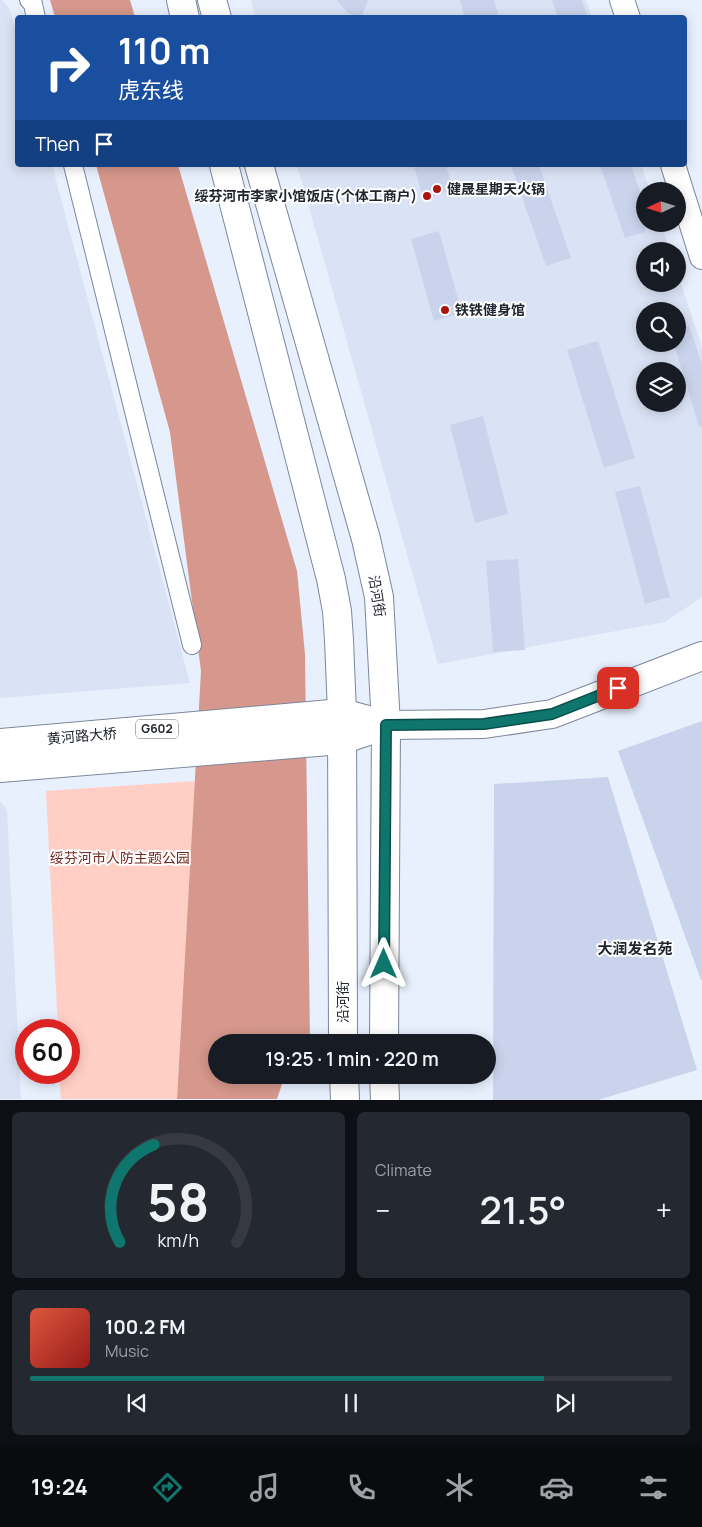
<!DOCTYPE html>
<html lang="en">
<head>
<meta charset="utf-8">
<style>
	:root { --surface:#171b24; --page:#242831; --text:#f1f3f6; --muted:#9ea1a6; --line:#363941; --accent:#0f766e }
	body { margin:0; font-family:Manrope,"Noto Sans SC",sans-serif; background:var(--page); color:var(--text); height:100vh; display:flex; flex-direction:column; font-size:19px; white-space:nowrap }
	* { box-sizing:border-box; margin:0 }
	p { font-size:16px; color:var(--muted) }
	.icon { flex:none; width:28px; height:28px; fill:none; stroke:currentColor; stroke-width:2; stroke-linecap:round; stroke-linejoin:round }
	.map { position:relative; height:1100px; overflow:hidden }
	.drawer { display:flex; flex-direction:column; gap:12px; padding:12px; background:#0d0f14; flex:1 }
	.drawer>* { flex:none }
	.banner { position:absolute; left:15px; top:15px; width:672px; height:152px; border-radius:5px; box-shadow:0 2px 12px #0003; background:#1a4fa0; color:#fff; overflow:hidden }
	.needle { width:32px; rotate:266deg }
	.fabs { position:absolute; left:636px; top:182px; display:grid; gap:10px }
	.fabs a { display:grid; place-items:center; width:50px; height:50px; border-radius:50%; background:var(--surface); box-shadow:0 2px 12px #0003; font-size:25px }
	.speed { position:absolute; left:15px; top:1019px; display:flex; gap:10px; font-size:25px; font-weight:700; text-align:center }
	.speed>* { display:grid; place-content:center; width:65px; height:65px; border-radius:50%; background:var(--surface); box-shadow:0 2px 12px #0003; line-height:1 }
	.speed .limit { border:8px solid #d22; background:#fff; color:#111 }
	.pin { position:absolute; display:grid; place-items:center; width:42px; height:42px; color:#fff; margin:-21px; border-radius:10px; box-shadow:0 2px 8px #0006 }
	.me { position:absolute; width:55px; margin:-28px; rotate:0deg; stroke-linejoin:round; filter:drop-shadow(0 0 4px #0008) }
	.turn { display:flex; align-items:center; gap:18px; height:105px; padding:0 20px; font-size:22px }
	.turn .icon { width:65px; height:65px; stroke-width:2.5 }
	.turn b { display:block; font-size:35px; line-height:42px }
	.then { display:flex; align-items:center; height:48px; padding:0 20px; background:#0003; gap:10px; font-size:19px }
	.big { font-size:38px; font-weight:600; line-height:1.1 }
	.drawer .widget { flex:1; display:flex; flex-direction:column; justify-content:center; gap:8px; min-width:0; padding:0 18px; border-radius:8px; background:var(--page) }
	.drawer .dial { align-items:center; gap:0 }
	.dial svg { height:130px; overflow:visible; fill:none; stroke:var(--line); stroke-width:7; stroke-linecap:round; text-anchor:middle }
	.dial text { fill:var(--text); stroke:none }
	.song { display:flex; align-items:center; gap:15px }
	.cover { width:60px; height:60px; border-radius:8px; background:linear-gradient(135deg,hsl(10 70% 55%),hsl(0 70% 35%)) }
	.played { height:5px; border-radius:2px; background:linear-gradient(90deg,var(--accent) 80%,var(--line) 80%) }
	.keys { display:flex; justify-content:space-around; direction:ltr }
	.heat { display:flex; justify-content:space-between; align-items:center; font-size:28px; direction:ltr }
	.drawer .tiles { flex:1; display:grid; gap:12px; grid-template-columns:1fr 1fr }
	.widget:last-child { grid-column:span 2 }
	.trip { position:absolute; left:208px; top:1034px; width:288px; height:50px; border-radius:25px; background:var(--surface); box-shadow:0 2px 12px #0003; font-weight:600; line-height:50px; text-align:center }
	.menu { display:flex; height:80px; justify-content:space-around; align-items:center; background:#090b0e; color:var(--muted) }
	.menu .icon { width:35px; height:35px }
	.menu .current { color:var(--accent) }
	.menu b { font-size:22px; color:var(--text) }
	.map>svg:first-child { display:block }
	.built { fill:#dae3f5; fill-rule:evenodd }
	.green { fill:#ffcfc6 }
	.water { fill:#d6978c }
	.building { fill:#c9d4ec }
	.lines { fill:none; stroke-linecap:round; stroke-linejoin:round }
	.street-casing { stroke:#7c879c; stroke-width:20 }
	.secondary-casing { stroke:#7c879c; stroke-width:26 }
	.primary-casing { stroke:#7c879c; stroke-width:30 }
	.highway-casing { stroke:#7c879c; stroke-width:30 }
	.street { stroke:#fff; stroke-width:18 }
	.secondary { stroke:#fff; stroke-width:24 }
	.primary { stroke:#fff; stroke-width:28 }
	.highway { stroke:#fff; stroke-width:28 }
	.route-casing { stroke:#0a4d48; stroke-width:12 }
	.route { stroke:#0f766e; stroke-width:9 }
	.poi-dot { fill:#a8160e; stroke:#fff; stroke-width:2 }
	.labels { text-anchor:middle; stroke-width:4; stroke-linejoin:round; paint-order:stroke }
	.shield { fill:#fff; stroke:#64676d; stroke-width:1 }
	.shield-label { font-size:12px; font-weight:bold; fill:#21262e }
	.poi-label { font-size:14px; font-weight:bold; fill:#21262e; stroke:#fff; text-anchor:start }
	.street-label { font-size:14px; fill:#21262e; stroke:#fff }
	.park-label { font-size:14px; fill:#742820; stroke:#fff }
	.neighbourhood-label { font-size:15px; font-weight:bold; fill:#21262e; stroke:#fff }
</style>
</head>
<body>
<div class="map">
<svg width="702" height="1100" viewBox="0 0 702 1100">
	<rect width="100%" height="100%" fill="#e8f0fe"/>
	<g class="built">
		<polygon points="0,0 2,0 10,9 17,37 18,165 52,165 190,683 0,698"/>
		<polygon points="251,0 586,0 592,17 255,17"/>
		<path d="M 297,165 L 641,165 L 650,191 L 645,191 L 645,224 L 661,224 L 670,251 L 645,251 L 645,284 L 678,284 L 678,274 L 702,348 L 702,597 L 665,622 L 438,664 ZM 645,311 L 678,311 L 678,344 L 645,344 ZM 645,371 L 678,371 L 678,404 L 645,404 Z"/>
		<polygon points="0,801 7,810 21,1099 0,1099"/>
	</g>
	<polygon class="green" points="195,781 177,1099 61,1099 59,1073 69,1072 69,1030 58,1030 46,791"/>
	<g class="water">
		<polygon points="50,0 130,0 135,17 55,17"/>
		<polygon points="96,165 178,165 297,571 305,654 310,1042 216,1042 216,1075 285,1075 277,1099 177,1099 201,671 170,432"/>
	</g>
	<g class="building">
		<polygon points="336,0 368,0 361,18 353,18"/>
		<polygon points="460,0 494,0 499,18 465,18"/>
		<polygon points="552,0 582,0 588,18 558,18"/>
		<polygon points="414,165 446,165 453,190 423,199"/>
		<polygon points="511,165 539,165 571,258 546,266"/>
		<polygon points="600,165 631,165 645,208 645,232 625,238"/>
		<polygon points="439,231 462,313 434,321 411,239"/>
		<polygon points="689,325 702,365 702,426 699,427 674,344 678,344 678,329"/>
		<polygon points="598,341 635,458 604,468 567,350"/>
		<polygon points="483,416 508,514 475,523 450,425"/>
		<polygon points="640,486 670,597 645,604 615,492"/>
		<polygon points="518,559 525,650 493,652 486,561"/>
		<polygon points="702,721 702,979 701,980 618,751"/>
		<polygon points="608,777 697,1070 598,1100 493,1100 494,784"/>
	</g>
	<g class="lines">
		<defs>
			<g id="street">
				<polyline points="29,0 33,4 36,18"/>
				<polyline points="73,165 192,645"/>
			</g>
			<g id="secondary">
				<polyline points="622,0 628,18"/>
				<polyline points="673,165 702,257"/>
			</g>
			<g id="primary">
				<polyline points="181,0 185,18"/>
				<polyline points="212,0 217,18"/>
				<polyline points="224,165 331,579 337,611 339,640 342,713 343,1042"/>
				<polyline points="259,165 366,539 379,597 386,725 384,1042"/>
				<polyline points="344,1075 345,1100"/>
				<polyline points="384,1075 385,1100"/>
			</g>
			<g id="highway">
				<polyline points="386,725 484,724 552,714 702,656"/>
				<polyline points="0,743 342,713 386,725 341,740 0,768"/>
			</g>
		</defs>
		<use href="#street" class="street-casing"/>
		<use href="#secondary" class="secondary-casing"/>
		<use href="#primary" class="primary-casing"/>
		<use href="#highway" class="highway-casing"/>
		<use href="#street" class="street"/>
		<use href="#secondary" class="secondary"/>
		<use href="#primary" class="primary"/>
		<use href="#highway" class="highway"/>
	</g>
	<g class="lines">
		<defs>
			<polyline id="route" points="384,964 386,725 484,724 552,714 618,688"/>
		</defs>
		<use href="#route" class="route-casing"/>
		<use href="#route" class="route"/>
	</g>
	<g class="poi-dot">
		<circle cx="437" cy="189" r="5"/>
		<circle cx="427" cy="196" r="5"/>
		<circle cx="445" cy="310" r="5"/>
	</g>
	<g class="labels">
		<rect class="shield" x="136" y="719.5" width="42" height="19" rx="4"/>
		<g class="shield-label">
			<text x="157" y="733">G602</text>
		</g>
		<g class="poi-label">
			<text x="447" y="194">健晟星期天火锅</text>
			<text x="417" y="201" text-anchor="end">绥芬河市李家小馆饭店(个体工商户)</text>
			<text x="455" y="315">铁铁健身馆</text>
		</g>
		<g class="street-label">
			<text transform="translate(377 596) rotate(81)" y="5">沿河街</text>
			<text transform="translate(82 736) rotate(-5)" y="5">黄河路大桥</text>
			<text transform="translate(343 1002) rotate(-90)" y="5">沿河街</text>
		</g>
		<g class="park-label">
			<text x="120" y="863">绥芬河市人防主题公园</text>
		</g>
		<g class="neighbourhood-label">
			<text x="635" y="954">大润发名苑</text>
		</g>
	</g>
</svg>
<div class="fabs">
<a><svg class="needle" viewBox="-14 -14 28 28"><path d="M0-13l5 13h-10z" fill="#e53935"/><path d="M0 13l5-13h-10z" fill="#9ea1a6"/></svg></a>
<a><svg class="icon" aria-label="sound" viewBox="0 0 24 24"><path d="M4 9h4l5-4v14l-5-4H4zM17 9q2 3 0 6"/></svg></a>
<a><svg class="icon" aria-label="search" viewBox="0 0 24 24"><circle cx="10" cy="10" r="6"/><path d="M15 15l6 6"/></svg></a>
<a><svg class="icon" aria-label="layers" viewBox="0 0 24 24"><path d="M12 4l9 5-9 5-9-5zM3 14l9 5 9-5"/></svg></a>
</div>
<div class="speed"><div class="limit">60</div></div>
<div class="pin" style="left:618px;top:688px;background:#d93025"><svg class="icon" aria-label="arrive" viewBox="0 0 24 24"><path d="M6 21V4h12l-3 4 3 4H6"/></svg></div>
<svg class="me" style="left:384px;top:964px" viewBox="-20 -20 40 40"><path d="M0-17L14 15 0 8-14 15z" fill="#0f766e" stroke="#fff" stroke-width="4"/></svg>
<div class="trip">19:25 · 1 min · 220 m</div>
<div class="banner">
<div class="turn"><svg class="icon" aria-label="right" viewBox="0 0 24 24"><path d="M7 20v-9h11M14 6l5 5-5 5"/></svg><div><b>110 m</b>虎东线</div></div>
<div class="then">Then<svg class="icon" aria-label="arrive" viewBox="0 0 24 24"><path d="M6 21V4h12l-3 4 3 4H6"/></svg></div>
</div>
</div>
<section class="drawer">
<div class="tiles">
<div class="widget dial"><svg viewBox="0 0 100 80">
<path d="M14 69A42 42 0 1 1 86 69"/>
<path d="M14 69A42 42 0 0 1 35 9" stroke="#0f766e"/>
<text x="50" y="56" font-size="32" font-weight="700">58</text>
<text x="50" y="72" font-size="11">km/h</text>
</svg></div>
<div class="widget"><p>Climate</p>
<div class="heat"><a>−</a><b class="big">21.5°</b><a>+</a></div>
</div>
<div class="widget">
<div class="song"><i class="cover"></i><div><b>100.2 FM</b><p>Music</p></div></div>
<div class="played"></div>
<div class="keys"><svg class="icon" aria-label="previous" viewBox="0 0 24 24"><path d="M18 5L8 12l10 7zM5 5v14"/></svg><svg class="icon" aria-label="pause" viewBox="0 0 24 24"><path d="M8 5v14M16 5v14"/></svg><svg class="icon" aria-label="next" viewBox="0 0 24 24"><path d="M6 5l10 7-10 7zM19 5v14"/></svg></div>
</div>
</div>
</section>
<nav class="menu">
<b>19:24</b>
<svg class="icon current" aria-label="directions" viewBox="0 0 24 24"><path d="M12 3l9 9-9 9-9-9zM9 14v-3h6M13 9l2 2-2 2"/></svg>
<svg class="icon" aria-label="music" viewBox="0 0 24 24"><path d="M9 18V5l10-2v13"/><circle cx="6" cy="18" r="3"/><circle cx="16" cy="16" r="3"/></svg>
<svg class="icon" aria-label="phone" viewBox="0 0 24 24"><path d="M5 4h4l2 5-3 2q2 4 5 5l2-3 5 2v4C11 20 4 13 5 4z"/></svg>
<svg class="icon" aria-label="climate" viewBox="0 0 24 24"><path d="M12 3v18M4 7l16 10M4 17L20 7"/></svg>
<svg class="icon" aria-label="car" viewBox="0 0 24 24"><path d="M5 17H2v-5l4-1 3-4h7l3 4 3 1v5h-3M9 17h6M6 11h13"/><circle cx="7" cy="17" r="2"/><circle cx="17" cy="17" r="2"/></svg>
<svg class="icon" aria-label="filters" viewBox="0 0 24 24"><path d="M4 7h16M4 17h16"/><circle cx="9" cy="7" r="2"/><circle cx="15" cy="17" r="2"/></svg>
</nav>
</body>
</html>
